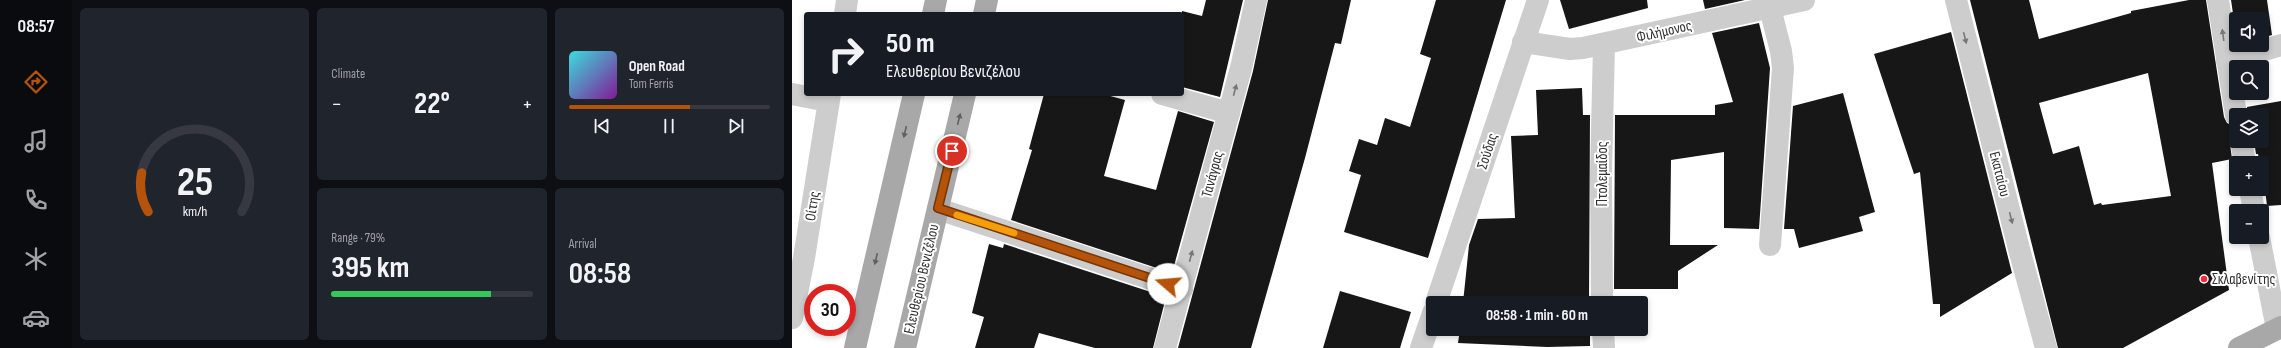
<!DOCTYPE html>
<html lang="en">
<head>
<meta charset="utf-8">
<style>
	:root { --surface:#171b24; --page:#20242c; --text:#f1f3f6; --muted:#9ea1a6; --line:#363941; --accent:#b45309 }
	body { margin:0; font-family:"Sofia Sans Condensed",sans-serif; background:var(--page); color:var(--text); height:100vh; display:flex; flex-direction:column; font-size:15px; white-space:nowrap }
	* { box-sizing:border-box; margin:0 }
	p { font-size:13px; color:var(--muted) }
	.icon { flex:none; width:22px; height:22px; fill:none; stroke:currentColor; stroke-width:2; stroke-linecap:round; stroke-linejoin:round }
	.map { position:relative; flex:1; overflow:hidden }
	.panel { display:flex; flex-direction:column; gap:8px; padding:8px; background:#0d0f14; width:720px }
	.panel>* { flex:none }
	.guide { position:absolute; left:12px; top:12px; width:380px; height:84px; border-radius:4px; box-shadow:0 2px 6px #0003; background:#171b24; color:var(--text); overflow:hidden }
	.controls { position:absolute; left:1437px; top:12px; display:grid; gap:8px }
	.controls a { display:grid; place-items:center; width:40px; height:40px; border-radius:4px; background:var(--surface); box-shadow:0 2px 6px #0003; font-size:20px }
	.speed { position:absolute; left:12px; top:284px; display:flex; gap:8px; font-size:20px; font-weight:700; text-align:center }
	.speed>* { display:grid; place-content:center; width:52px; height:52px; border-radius:50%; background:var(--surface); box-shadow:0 2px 6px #0003; line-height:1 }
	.speed .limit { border:6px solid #d22; background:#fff; color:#111 }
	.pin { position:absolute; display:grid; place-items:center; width:34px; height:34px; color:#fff; margin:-17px; border:2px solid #fff; border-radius:50%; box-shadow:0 1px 4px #0007 }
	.me { position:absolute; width:44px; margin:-22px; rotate:288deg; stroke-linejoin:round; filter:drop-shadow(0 0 3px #0008) }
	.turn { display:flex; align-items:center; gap:14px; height:84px; padding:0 16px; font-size:18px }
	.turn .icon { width:52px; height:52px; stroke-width:2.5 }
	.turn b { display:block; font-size:28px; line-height:34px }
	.big { font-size:30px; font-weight:700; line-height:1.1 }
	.panel .tile { flex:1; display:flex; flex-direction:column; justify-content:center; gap:6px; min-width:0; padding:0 14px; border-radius:6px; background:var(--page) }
	.panel .dial { align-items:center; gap:0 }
	.dial svg { height:104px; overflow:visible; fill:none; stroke:var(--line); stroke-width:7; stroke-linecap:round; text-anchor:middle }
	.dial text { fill:var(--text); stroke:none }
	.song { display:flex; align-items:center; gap:12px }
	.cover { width:48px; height:48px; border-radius:6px; background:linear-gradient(135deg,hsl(180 70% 55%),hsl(290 70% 35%)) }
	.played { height:4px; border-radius:2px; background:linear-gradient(90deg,var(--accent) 60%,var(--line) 60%) }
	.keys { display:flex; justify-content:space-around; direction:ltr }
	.heat { display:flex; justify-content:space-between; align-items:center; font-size:22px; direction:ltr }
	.charge { height:6px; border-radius:3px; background:linear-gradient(90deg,#34c759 79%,var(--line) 0) }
	.panel .tiles { flex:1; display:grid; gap:8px; grid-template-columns:repeat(3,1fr) }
	.tile:first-child { grid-row:span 2 }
	.trip { position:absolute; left:634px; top:296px; width:222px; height:40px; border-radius:4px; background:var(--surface); box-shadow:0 2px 6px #0003; font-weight:700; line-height:40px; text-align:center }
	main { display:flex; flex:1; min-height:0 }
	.tabs { display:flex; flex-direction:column; width:72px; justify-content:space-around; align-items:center; background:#090b0e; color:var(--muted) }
	.tabs .icon { width:28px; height:28px }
	.tabs .selected { color:var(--accent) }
	.tabs b { font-size:18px; color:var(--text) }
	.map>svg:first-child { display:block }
	.building { fill:#171717; fill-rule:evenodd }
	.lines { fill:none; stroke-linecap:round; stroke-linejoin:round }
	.minor { stroke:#cdcdcd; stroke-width:22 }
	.primary { stroke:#a8a8a8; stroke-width:22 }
	.oneway { fill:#777 }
	.oneway2 { fill:#606060 }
	.route-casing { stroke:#753606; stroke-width:10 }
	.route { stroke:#b45309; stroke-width:7 }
	.slow { stroke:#f59e0b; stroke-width:7 }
	.poi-dot { fill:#ee2b39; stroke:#fff; stroke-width:1.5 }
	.labels { text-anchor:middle; stroke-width:4; stroke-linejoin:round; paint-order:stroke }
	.street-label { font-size:15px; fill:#303030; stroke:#fff }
	.poi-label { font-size:15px; fill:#303030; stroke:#fff; text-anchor:start }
</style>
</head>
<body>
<main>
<nav class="tabs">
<b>08:57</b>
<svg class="icon selected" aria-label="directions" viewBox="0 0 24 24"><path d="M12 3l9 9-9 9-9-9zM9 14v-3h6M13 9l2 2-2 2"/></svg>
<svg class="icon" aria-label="music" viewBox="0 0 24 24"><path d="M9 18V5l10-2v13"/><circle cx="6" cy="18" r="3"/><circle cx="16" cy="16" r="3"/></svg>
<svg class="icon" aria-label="phone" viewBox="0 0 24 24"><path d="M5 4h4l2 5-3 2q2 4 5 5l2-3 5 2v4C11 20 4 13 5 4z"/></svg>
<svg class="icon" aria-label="climate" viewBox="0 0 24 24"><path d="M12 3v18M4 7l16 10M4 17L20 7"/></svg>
<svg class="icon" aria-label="car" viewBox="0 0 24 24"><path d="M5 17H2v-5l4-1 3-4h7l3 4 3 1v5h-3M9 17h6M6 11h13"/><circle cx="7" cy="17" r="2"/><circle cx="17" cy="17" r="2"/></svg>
</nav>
<section class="panel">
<div class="tiles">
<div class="tile dial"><svg viewBox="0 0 100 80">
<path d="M14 69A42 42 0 1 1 86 69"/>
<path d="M14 69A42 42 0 0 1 9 39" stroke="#b45309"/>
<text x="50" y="56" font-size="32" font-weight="700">25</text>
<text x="50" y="72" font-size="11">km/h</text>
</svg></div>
<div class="tile"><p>Climate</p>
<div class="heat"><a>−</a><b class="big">22°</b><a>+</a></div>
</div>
<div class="tile">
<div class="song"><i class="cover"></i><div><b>Open Road</b><p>Tom Ferris</p></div></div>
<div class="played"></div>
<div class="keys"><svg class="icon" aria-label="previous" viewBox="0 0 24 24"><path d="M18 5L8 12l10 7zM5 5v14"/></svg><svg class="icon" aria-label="pause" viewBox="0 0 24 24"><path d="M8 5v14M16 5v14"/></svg><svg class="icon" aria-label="next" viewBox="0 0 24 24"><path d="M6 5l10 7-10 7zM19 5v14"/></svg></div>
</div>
<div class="tile"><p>Range · 79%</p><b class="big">395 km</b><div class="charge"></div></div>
<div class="tile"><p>Arrival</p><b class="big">08:58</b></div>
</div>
</section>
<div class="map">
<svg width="1489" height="348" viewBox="0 0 1489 348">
	<rect width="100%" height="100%" fill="#fff"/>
	<g class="building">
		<polygon points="414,0 451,0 428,97 390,87 390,11 410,16"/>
		<polygon points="476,0 559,0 549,44 543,43 513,158 459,348 386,348 461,71"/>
		<polygon points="644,0 714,0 636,258 552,232 569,175 557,171 567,139 585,145 593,118 618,127 639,58 628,54"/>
		<polygon points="768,0 855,0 856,8 777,29"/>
		<polygon points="911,0 953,0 913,9"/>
		<path d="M 1178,0 L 1237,0 L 1247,39 L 1339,13 L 1339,11 L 1397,0 L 1414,0 L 1432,117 L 1435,123 L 1444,127 L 1437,137 L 1440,159 L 1420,163 L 1437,290 L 1331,348 L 1266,348 ZM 1356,73 L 1379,196 L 1310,205 L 1309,203 L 1302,205 L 1287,146 L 1261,154 L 1247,103 Z"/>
		<polygon points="1439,0 1475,0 1480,35 1470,38 1470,19 1444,19 1444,34"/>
		<polygon points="967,23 978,68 967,229 932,228 932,152 879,160 878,245 926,245 886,271 886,289 822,289 823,115 923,115 923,105 941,102 920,33"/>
		<polygon points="1159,32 1220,273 1148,317 1148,304 1141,304 1128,172 1122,174 1082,54"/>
		<polygon points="790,88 791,115 798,115 797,303 671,303 677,245 686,219 723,218 719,136 746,135 744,90"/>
		<polygon points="1051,93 1083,212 1067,217 1071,231 1007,248 1002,229 992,229 1001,106"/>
		<polygon points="252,94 311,94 333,100 312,176 364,190 386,111 422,122 380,273 219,220 240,150 237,149"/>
		<polygon points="1489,101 1489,205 1475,206 1470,163 1468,163 1466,154 1464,154 1462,141 1470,141 1470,115 1456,115 1455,107"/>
		<polygon points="197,244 211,248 212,244 374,297 361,348 303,348 247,333 242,348 183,348 192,317 180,313"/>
		<polygon points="548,291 619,312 608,348 531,348"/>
		<polygon points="668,329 798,329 798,346 755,347 666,343"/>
	</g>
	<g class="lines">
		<g class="minor">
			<polyline points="1164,0 1227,249 1254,348"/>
			<polyline points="1426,0 1444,115"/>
			<polyline points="978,8 989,51 991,68 978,245"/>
			<polyline points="53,14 55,0"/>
			<polyline points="731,42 778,49 791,48 1012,0"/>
			<polyline points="1435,61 1489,45"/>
			<polyline points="0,94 36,101"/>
			<polyline points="370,94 437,113"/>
			<polyline points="1449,141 1453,163"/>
			<polyline points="1458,189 1462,211"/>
			<polyline points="146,209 390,289"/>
			<polyline points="1467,237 1485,329"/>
			<polyline points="644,303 746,0"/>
			<polyline points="810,303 809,173 812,45"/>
			<polyline points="0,318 12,258 38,94"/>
			<polyline points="811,329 812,348"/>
			<polyline points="373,348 449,68 464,0"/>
			<polyline points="629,348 641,313"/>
		</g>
		<g class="primary">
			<polyline points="141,14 144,0"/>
			<polyline points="192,14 195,0"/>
			<polyline points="63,348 122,94"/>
			<polyline points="113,348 173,94"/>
			<polyline points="1447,348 1489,327"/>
		</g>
	</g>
	<defs><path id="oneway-solid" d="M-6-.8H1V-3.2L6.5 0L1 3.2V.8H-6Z"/></defs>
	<g class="oneway">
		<use href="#oneway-solid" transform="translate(1431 35) rotate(-98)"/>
		<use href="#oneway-solid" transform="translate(1173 38) rotate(76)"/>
		<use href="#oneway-solid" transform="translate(443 90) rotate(-75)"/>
		<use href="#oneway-solid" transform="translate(1219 218) rotate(76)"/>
		<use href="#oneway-solid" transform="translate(399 256) rotate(-75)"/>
	</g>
	<g class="oneway2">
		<use href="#oneway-solid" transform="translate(167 119) rotate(-76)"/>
		<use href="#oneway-solid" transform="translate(113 132) rotate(103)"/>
		<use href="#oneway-solid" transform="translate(84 259) rotate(103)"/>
	</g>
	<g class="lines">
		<defs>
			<polyline id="route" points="160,151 146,208 376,284"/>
		</defs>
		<use href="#route" class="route-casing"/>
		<use href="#route" class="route"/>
		<polyline class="slow" points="165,215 222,233"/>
	</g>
	<circle class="poi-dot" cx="1412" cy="279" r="4"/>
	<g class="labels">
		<g class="street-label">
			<text transform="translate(872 31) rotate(-13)" y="5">Φιλήμονος</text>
			<text transform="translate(695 151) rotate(-72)" y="5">Σούδας</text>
			<text transform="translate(420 174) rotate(-75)" y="5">Τανάγρας</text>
			<text transform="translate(810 174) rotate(-90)" y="5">Πτολεμαίδος</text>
			<text transform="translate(1208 174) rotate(76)" y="5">Εκαταίου</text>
			<text transform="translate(20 206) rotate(-81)" y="5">Οίτης</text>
			<text transform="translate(129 279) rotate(-77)" y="5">Ελευθερίου Βενιζέλου</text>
		</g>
		<g class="poi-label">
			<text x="1420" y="284">Σκλαβενίτης</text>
		</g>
	</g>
</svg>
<div class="controls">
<a><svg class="icon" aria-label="sound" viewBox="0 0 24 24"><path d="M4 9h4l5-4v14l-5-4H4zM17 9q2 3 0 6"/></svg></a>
<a><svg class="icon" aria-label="search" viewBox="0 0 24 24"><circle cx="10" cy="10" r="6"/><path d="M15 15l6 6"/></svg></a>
<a><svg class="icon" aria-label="layers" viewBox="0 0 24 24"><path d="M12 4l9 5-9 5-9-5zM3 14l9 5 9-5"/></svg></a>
<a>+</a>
<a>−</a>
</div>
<div class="speed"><div class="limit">30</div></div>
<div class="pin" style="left:160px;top:151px;background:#d93025"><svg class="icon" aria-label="arrive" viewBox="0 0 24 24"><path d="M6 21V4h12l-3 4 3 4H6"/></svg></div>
<svg class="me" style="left:376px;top:284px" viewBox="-20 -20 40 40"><circle r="19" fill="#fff"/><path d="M0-13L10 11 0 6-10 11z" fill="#b45309"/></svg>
<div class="trip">08:58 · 1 min · 60 m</div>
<div class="guide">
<div class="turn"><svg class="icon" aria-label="right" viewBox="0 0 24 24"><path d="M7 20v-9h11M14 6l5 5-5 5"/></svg><div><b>50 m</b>Ελευθερίου Βενιζέλου</div></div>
</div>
</div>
</main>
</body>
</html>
